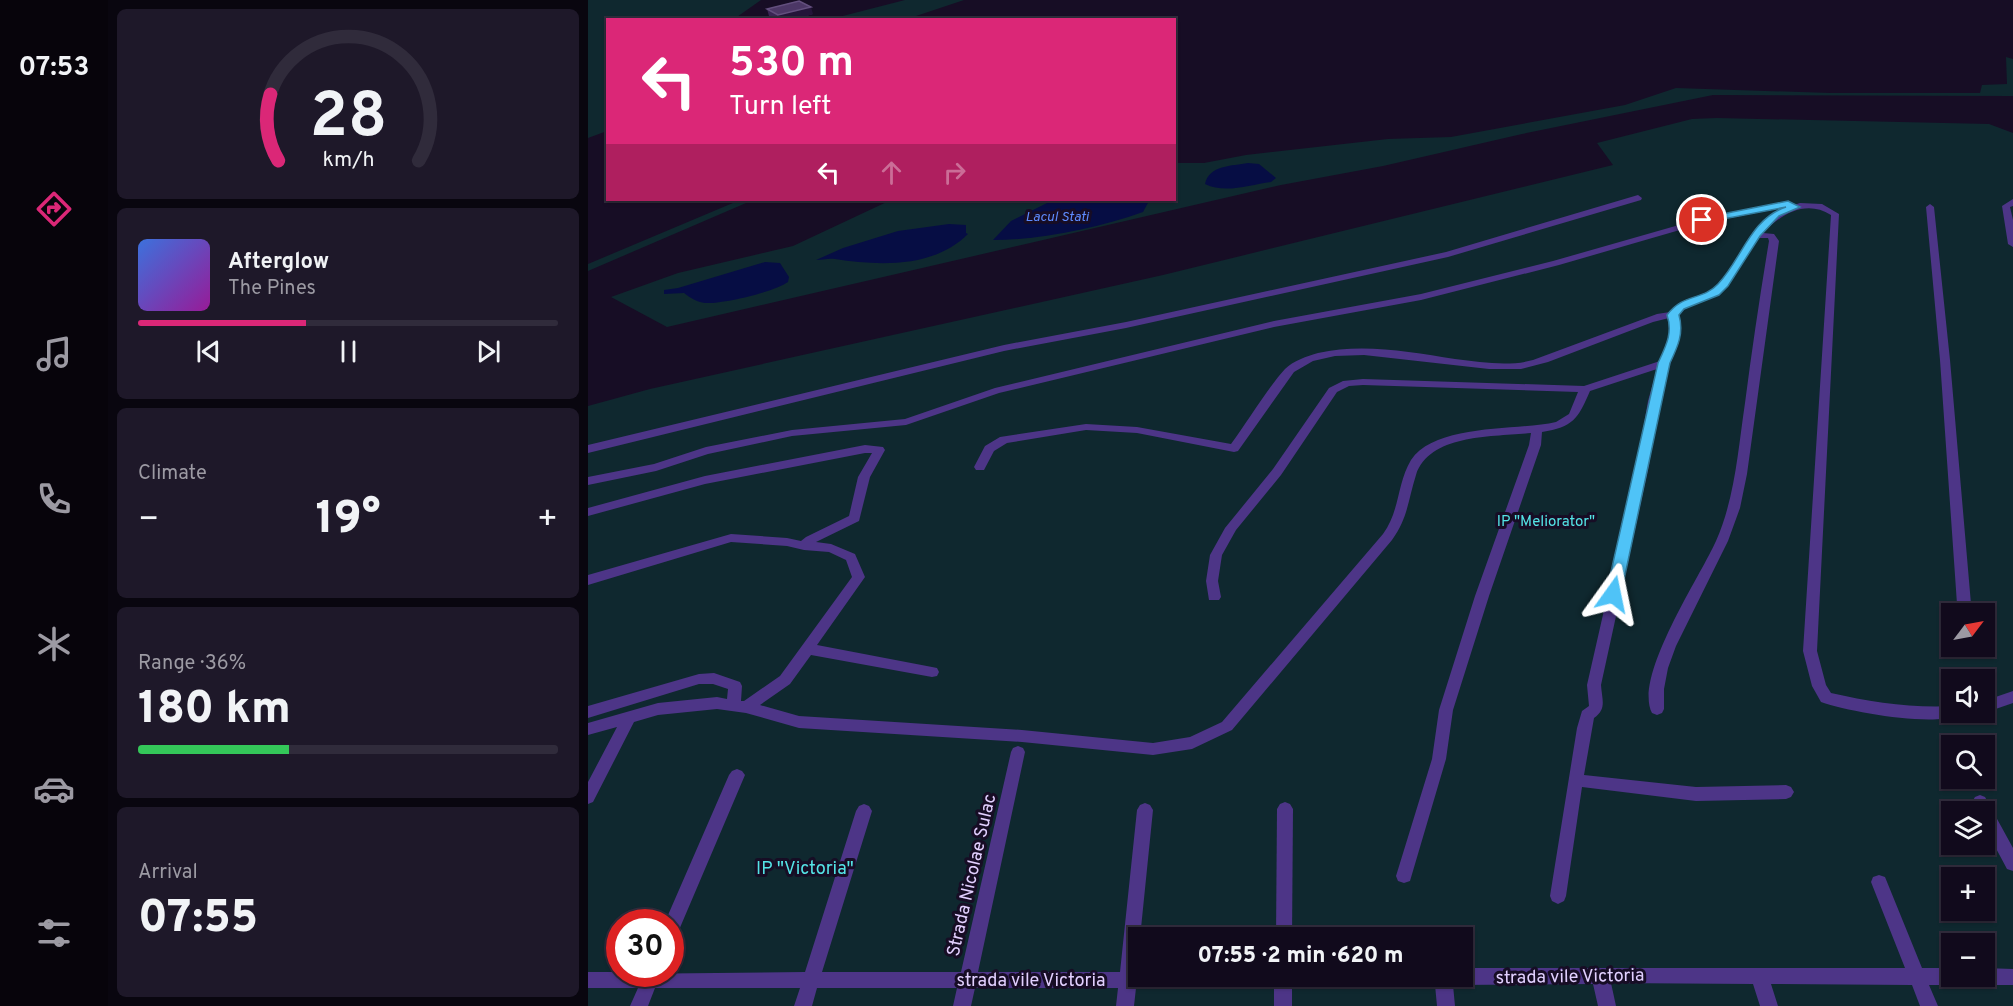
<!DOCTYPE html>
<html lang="en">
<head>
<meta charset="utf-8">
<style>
	:root { --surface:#110a1c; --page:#1e1829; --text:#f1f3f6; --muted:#9c9aa3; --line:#302b3b; --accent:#db2777 }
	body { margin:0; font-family:Overpass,sans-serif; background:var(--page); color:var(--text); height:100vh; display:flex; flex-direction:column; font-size:22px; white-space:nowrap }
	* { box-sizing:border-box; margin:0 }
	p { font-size:20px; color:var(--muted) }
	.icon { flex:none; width:33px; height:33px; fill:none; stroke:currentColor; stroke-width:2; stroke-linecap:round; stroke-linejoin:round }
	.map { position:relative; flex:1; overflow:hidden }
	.drawer { display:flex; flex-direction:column; gap:9px; padding:9px; background:#09060f; width:480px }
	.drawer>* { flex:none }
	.top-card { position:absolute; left:18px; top:18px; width:570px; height:183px; border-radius:0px; box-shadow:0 2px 4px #0004,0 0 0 2px var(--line); background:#db2777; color:#fff; overflow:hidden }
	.needle { width:39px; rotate:58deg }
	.tools { position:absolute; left:1353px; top:603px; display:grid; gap:12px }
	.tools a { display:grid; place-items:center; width:54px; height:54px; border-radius:0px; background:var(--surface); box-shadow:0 2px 4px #0004,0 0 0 2px var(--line); font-size:30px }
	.speed { position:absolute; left:18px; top:909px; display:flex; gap:12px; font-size:30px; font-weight:700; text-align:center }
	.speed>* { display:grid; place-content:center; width:78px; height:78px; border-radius:50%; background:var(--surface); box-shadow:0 2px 4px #0004,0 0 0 2px var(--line); line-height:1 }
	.speed .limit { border:9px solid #d22; background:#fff; color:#111 }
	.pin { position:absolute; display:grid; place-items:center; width:51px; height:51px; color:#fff; margin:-26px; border:3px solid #fff; border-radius:50%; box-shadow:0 2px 6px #0007 }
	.me { position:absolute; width:66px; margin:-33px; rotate:12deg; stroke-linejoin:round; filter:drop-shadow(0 0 4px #0008) }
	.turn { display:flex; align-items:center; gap:21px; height:126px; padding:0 24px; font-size:27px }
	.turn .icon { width:78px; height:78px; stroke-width:2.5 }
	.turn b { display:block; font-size:42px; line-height:51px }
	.lanes { display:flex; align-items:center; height:57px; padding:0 24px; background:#0003; justify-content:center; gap:30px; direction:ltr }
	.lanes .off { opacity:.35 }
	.big { font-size:45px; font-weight:800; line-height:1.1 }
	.drawer .widget { flex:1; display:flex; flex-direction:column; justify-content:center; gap:9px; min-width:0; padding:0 21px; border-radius:9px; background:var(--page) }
	.drawer .dial { align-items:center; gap:0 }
	.dial svg { height:156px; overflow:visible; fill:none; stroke:var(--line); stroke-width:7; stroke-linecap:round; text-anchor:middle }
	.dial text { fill:var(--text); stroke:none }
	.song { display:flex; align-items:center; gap:18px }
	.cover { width:72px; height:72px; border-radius:9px; background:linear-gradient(135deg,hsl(220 70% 55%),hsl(300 70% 35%)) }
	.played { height:6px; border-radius:3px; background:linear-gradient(90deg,var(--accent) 40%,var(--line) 40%) }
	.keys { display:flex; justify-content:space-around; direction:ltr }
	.heat { display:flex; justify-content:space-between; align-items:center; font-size:33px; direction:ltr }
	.charge { height:9px; border-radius:4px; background:linear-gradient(90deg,#34c759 36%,var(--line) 0) }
	.trip { position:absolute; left:540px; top:927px; width:345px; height:60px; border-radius:0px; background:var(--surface); box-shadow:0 2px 4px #0004,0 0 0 2px var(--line); font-weight:800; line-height:60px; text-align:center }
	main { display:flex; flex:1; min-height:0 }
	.tab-bar { display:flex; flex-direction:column; width:108px; justify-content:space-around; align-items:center; background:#07040b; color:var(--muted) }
	.tab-bar .icon { width:42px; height:42px }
	.tab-bar .on { color:var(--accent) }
	.tab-bar b { font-size:27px; color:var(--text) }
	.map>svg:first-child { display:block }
	.green { fill:#0f282f; fill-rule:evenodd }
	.water { fill:#060d44 }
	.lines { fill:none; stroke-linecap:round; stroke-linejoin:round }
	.minor { fill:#4d3587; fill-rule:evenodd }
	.wall { fill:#3a2554 }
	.shaded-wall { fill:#241439 }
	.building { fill:#4c3766; stroke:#634f7e; stroke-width:1.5 }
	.route { fill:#4fc3f7; stroke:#337fa1; stroke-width:1.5 }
	.labels { text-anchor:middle; stroke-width:6; stroke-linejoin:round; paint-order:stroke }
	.far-water-label { font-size:14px; font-style:italic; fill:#5e8bff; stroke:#170d25 }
	.park-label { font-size:15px; fill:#54e5e7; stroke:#170d25 }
	.near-park-label { font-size:18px; fill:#54e5e7; stroke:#170d25 }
	.near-street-label { font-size:18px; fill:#e2d0ff; stroke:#170d25 }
</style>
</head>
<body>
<main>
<nav class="tab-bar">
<b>07:53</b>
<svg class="icon on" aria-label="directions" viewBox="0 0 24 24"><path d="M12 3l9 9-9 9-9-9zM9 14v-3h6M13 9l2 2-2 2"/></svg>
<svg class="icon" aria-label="music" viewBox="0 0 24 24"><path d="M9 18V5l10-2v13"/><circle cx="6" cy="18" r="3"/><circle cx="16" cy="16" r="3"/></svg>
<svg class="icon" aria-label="phone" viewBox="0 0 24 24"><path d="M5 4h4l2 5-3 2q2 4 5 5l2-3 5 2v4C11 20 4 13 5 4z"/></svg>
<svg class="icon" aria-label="climate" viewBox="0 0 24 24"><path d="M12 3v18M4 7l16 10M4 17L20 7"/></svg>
<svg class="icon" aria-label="car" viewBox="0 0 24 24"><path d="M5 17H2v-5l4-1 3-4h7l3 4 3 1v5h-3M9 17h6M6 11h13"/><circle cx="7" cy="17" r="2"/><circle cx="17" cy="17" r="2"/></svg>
<svg class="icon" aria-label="filters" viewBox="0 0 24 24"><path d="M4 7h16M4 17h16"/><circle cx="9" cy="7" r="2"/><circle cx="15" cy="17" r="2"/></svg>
</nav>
<section class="drawer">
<div class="widget dial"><svg viewBox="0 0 100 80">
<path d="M14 69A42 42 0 1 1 86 69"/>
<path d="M14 69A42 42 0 0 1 10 35" stroke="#db2777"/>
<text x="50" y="56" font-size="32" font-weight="700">28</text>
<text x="50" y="72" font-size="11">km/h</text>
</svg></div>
<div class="widget">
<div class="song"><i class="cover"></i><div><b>Afterglow</b><p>The Pines</p></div></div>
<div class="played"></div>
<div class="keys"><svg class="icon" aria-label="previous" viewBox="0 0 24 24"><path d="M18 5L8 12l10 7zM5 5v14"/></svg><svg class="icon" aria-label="pause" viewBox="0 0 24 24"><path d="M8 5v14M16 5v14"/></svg><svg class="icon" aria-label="next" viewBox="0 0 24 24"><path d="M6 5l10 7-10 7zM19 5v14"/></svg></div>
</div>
<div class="widget"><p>Climate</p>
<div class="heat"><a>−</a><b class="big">19°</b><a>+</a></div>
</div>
<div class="widget"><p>Range · 36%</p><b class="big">180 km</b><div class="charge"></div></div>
<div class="widget"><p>Arrival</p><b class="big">07:55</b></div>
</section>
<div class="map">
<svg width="1425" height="1006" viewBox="0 0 1425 1006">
	<rect width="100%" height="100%" fill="#170d25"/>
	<g class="green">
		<polygon points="0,0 173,0 146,19 20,20 19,131 0,138"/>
		<polygon points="317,0 376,0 319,19 243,19"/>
		<polygon points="1418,57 1425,59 1425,96 1125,95 934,134 795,166 693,185 79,327 23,297 90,273 205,246 303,200 586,200 587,163 616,163 658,155 800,139 863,137 1037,105 1088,88 1242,93 1392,93 1394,85 1419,84"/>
		<path d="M 1129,118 L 1401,124 L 1425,133 L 1425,1006 L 0,1006 L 0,406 L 62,389 L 575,275 L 1025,165 L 1009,143 L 1104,119 ZM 1364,614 L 1396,614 L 1396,646 L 1364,646 ZM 1364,680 L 1396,680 L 1396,712 L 1364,712 ZM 1364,746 L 1396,746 L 1396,778 L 1364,778 ZM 1364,812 L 1396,812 L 1396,844 L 1364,844 ZM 1364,878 L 1396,878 L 1396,910 L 1364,910 ZM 32,922 L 82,922 L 82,974 L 32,974 ZM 550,938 L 874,938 L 874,976 L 550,976 ZM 1364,944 L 1396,944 L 1396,976 L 1364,976 Z"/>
		<polygon points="152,200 165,200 0,271 0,264"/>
	</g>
	<g class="water">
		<path d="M 660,163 L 671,164 L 688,178 L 683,182 C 661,185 637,194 617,184 C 621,165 644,166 660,163 Z"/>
		<path d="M 465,200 L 560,200 L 561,201 L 555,212 C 510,228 452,240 405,240 L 423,221 Z"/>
		<path d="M 361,224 L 378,225 L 378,233 L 380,234 C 346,268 292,266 247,259 C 240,258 234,260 228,260 L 255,248 L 310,231 Z"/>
		<path d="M 177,262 L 192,263 L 201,277 L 200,282 C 186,292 135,304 117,303 C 109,302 102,298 96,293 L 76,294 L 76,290 L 90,288 Z"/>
	</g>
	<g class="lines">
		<g class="minor">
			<polygon points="1050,195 1054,198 1053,200 860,257 538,328 416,351 0,453 0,445 416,345 538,322 858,252"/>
			<polygon points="1425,199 1425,206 1422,207 1425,220 1425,247 1420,244 1414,206"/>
			<polygon points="1195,202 1199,205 1198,207 1116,223 971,265 833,300 686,327 411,393 318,425 204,436 120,454 68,471 0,485 0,477 66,464 118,447 204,430 317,419 407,388 686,321 833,294 965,261 1112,219"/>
			<path d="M 1212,203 L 1234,204 L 1251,214 L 1229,651 L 1238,685 L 1243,693 C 1283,702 1322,708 1364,706 L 1364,712 L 1371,712 L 1369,716 C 1340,726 1262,712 1233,702 L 1224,686 L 1215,651 L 1243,215 C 1218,199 1193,214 1175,233 L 1186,234 L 1191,241 L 1159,474 L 1152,508 L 1140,541 L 1088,646 L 1080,668 L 1076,689 L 1076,709 L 1074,713 L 1069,715 L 1064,713 C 1045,677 1112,577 1128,541 C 1147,498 1150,450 1157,403 C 1164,349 1172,295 1181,241 L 1180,238 L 1171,238 L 1134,292 C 1120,302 1102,302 1090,315 L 1091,335 L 1071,401 L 1061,465 L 1013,685 C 1014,700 1019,709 1006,718 L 996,775 L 1108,787 L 1198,785 L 1203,787 L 1206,792 L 1203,797 L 1198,799 L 1108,801 L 994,787 L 978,896 L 976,901 L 970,904 L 964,901 L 962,896 L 989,728 L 994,711 L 1001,706 L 999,685 L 1049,465 L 1060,401 L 1069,369 L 1002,391 C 990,419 985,427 954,432 L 953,445 L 901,596 L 865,710 L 858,759 L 822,881 L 816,883 L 810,881 L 808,876 L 844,759 L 851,710 L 887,596 L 941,445 L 943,433 C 907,437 842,433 828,475 C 820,500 820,518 804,540 L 644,730 L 604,749 L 565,755 L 434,742 L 211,728 L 158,713 L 129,709 L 70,715 L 46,722 L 5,802 L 0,804 L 0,782 L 29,727 L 0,735 L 0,723 L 70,703 L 129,697 L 139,699 L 140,689 L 125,684 L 111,684 L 0,718 L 0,706 L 111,674 L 126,673 L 152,682 L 154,686 L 153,701 L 156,701 L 192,676 L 264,577 L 258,560 L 241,552 L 216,550 L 199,546 L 143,542 L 0,585 L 0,575 L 143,534 L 199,538 L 213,541 L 218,537 L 261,516 L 270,477 L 284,453 L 277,453 L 117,484 L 0,516 L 0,508 L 117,476 L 277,445 L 295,447 L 297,450 L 282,477 L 271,521 L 228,542 L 243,544 L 267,554 L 277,577 L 229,645 L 344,667 L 349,668 L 351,672 L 349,676 L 344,677 L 223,655 L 202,684 L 172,705 L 211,716 L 434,730 L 565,743 L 602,737 L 634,722 L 795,534 C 812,511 809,483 823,460 C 848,423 929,431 968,422 L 981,414 L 990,392 L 775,385 L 761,386 L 749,392 L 693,475 L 648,530 L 634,555 L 630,581 L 633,597 L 631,600 L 621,600 L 618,581 L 622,555 L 637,528 L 685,469 L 741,388 L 755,381 L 775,379 L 996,386 L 1072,361 L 1081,335 L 1081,318 L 1065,322 L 960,362 L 933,369 L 901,369 L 776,355 L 747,356 L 725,361 L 706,372 L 650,451 L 646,452 L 549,433 L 498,430 L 419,443 L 406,451 L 396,470 L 388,470 L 386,467 L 397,446 L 412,437 L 498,424 L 549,427 L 643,444 C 660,421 679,389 697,369 C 705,361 719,356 730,353 C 775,343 822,352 867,359 C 893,362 920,367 945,360 L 1069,314 L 1082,312 L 1092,303 L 1125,290 L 1134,280 L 1165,233 L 1177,220 L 1197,208 Z"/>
			<polygon points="1342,204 1346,207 1362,360 1383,604 1388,614 1375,614 1369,604 1352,360 1338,207"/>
			<polygon points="1396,622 1404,625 1406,629 1404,633 1396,633"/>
			<polygon points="1425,691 1425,703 1396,713 1395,712 1396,701"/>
			<polygon points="430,746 435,748 437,752 390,972 532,972 549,810 552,805 557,803 562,805 565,810 552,938 550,938 550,976 874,976 874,968 1317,968 1283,882 1285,877 1291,875 1297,877 1334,968 1364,968 1364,976 1396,976 1396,968 1425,969 1425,985 1341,985 1350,1006 1332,1006 1324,985 1183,984 1190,1006 1172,1006 1165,984 1023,983 1028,1006 1010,1006 1005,984 865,985 867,1006 849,1006 847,985 704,987 704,1006 686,1006 686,987 548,988 546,1006 528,1006 530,988 387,988 383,1006 365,1006 369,988 229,988 224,1006 206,1006 212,988 67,988 60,1006 42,1006 50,988 0,988 0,972 32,972 32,974 217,972 268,811 271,806 276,804 281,806 284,811 234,972 373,972 423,752 425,748"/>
			<polygon points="149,769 154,771 157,775 88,937 82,939 82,922 77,922 141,775 144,771"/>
			<polygon points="1392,795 1397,797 1425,848 1425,871 1419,869 1396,826 1396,812 1389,812 1384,802 1387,797"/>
			<polygon points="697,802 702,804 705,809 704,938 688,938 689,809 692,804"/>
		</g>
	</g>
	<polygon class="wall" points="179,9 225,14 205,20 188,20 181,16"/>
	<polygon class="shaded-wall" points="223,7 225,14 205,20 191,20 190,15"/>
	<polygon class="building" points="211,1 223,7 190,15 179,9"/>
	<path class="route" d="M 1200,201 L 1212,207 L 1191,216 L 1172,236 L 1140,286 L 1131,295 L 1096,309 L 1091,315 C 1096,333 1090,346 1082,363 L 1033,594 L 1031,598 L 1020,598 L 1018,594 L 1070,363 C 1078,346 1085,333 1079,315 C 1095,293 1114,301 1130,284 C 1154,259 1162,219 1198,207 L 1114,223 L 1110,220 L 1114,218 Z"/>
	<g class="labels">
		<g class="far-water-label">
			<text x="469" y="221">Lacul Stati</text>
		</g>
		<g class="park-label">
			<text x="958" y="526">IP "Meliorator"</text>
		</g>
		<g class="near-park-label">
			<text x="217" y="874">IP "Victoria"</text>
		</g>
		<g class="near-street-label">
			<text transform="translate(383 875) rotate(-77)" y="6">Strada Nicolae Sulac</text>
			<text transform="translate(982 976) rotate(-1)" y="6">strada vile Victoria</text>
			<text x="443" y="986">strada vile Victoria</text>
		</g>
	</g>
</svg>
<div class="tools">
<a><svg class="needle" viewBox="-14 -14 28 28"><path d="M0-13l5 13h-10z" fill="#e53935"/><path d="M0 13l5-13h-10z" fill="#9c9aa3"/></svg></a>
<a><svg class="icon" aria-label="sound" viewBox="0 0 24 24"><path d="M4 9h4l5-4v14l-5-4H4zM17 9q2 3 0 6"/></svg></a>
<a><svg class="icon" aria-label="search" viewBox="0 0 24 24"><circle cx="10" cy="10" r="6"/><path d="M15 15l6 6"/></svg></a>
<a><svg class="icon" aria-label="layers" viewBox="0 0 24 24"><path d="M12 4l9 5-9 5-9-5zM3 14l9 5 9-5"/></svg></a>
<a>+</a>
<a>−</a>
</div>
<div class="speed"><div class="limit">30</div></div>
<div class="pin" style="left:1114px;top:220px;background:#d93025"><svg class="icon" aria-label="arrive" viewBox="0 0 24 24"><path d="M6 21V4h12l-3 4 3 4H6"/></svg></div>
<svg class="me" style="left:1025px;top:594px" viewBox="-20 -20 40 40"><path d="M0-17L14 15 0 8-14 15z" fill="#4fc3f7" stroke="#fff" stroke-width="4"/></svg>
<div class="trip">07:55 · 2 min · 620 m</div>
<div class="top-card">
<div class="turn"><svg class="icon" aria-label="left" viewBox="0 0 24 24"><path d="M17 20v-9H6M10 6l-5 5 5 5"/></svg><div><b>530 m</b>Turn left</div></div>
<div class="lanes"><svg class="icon" aria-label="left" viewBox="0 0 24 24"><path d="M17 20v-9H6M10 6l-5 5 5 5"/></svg><svg class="icon off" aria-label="ahead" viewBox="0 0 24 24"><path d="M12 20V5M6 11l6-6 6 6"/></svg><svg class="icon off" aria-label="right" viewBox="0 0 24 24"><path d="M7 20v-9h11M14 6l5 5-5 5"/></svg></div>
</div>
</div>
</main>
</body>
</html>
